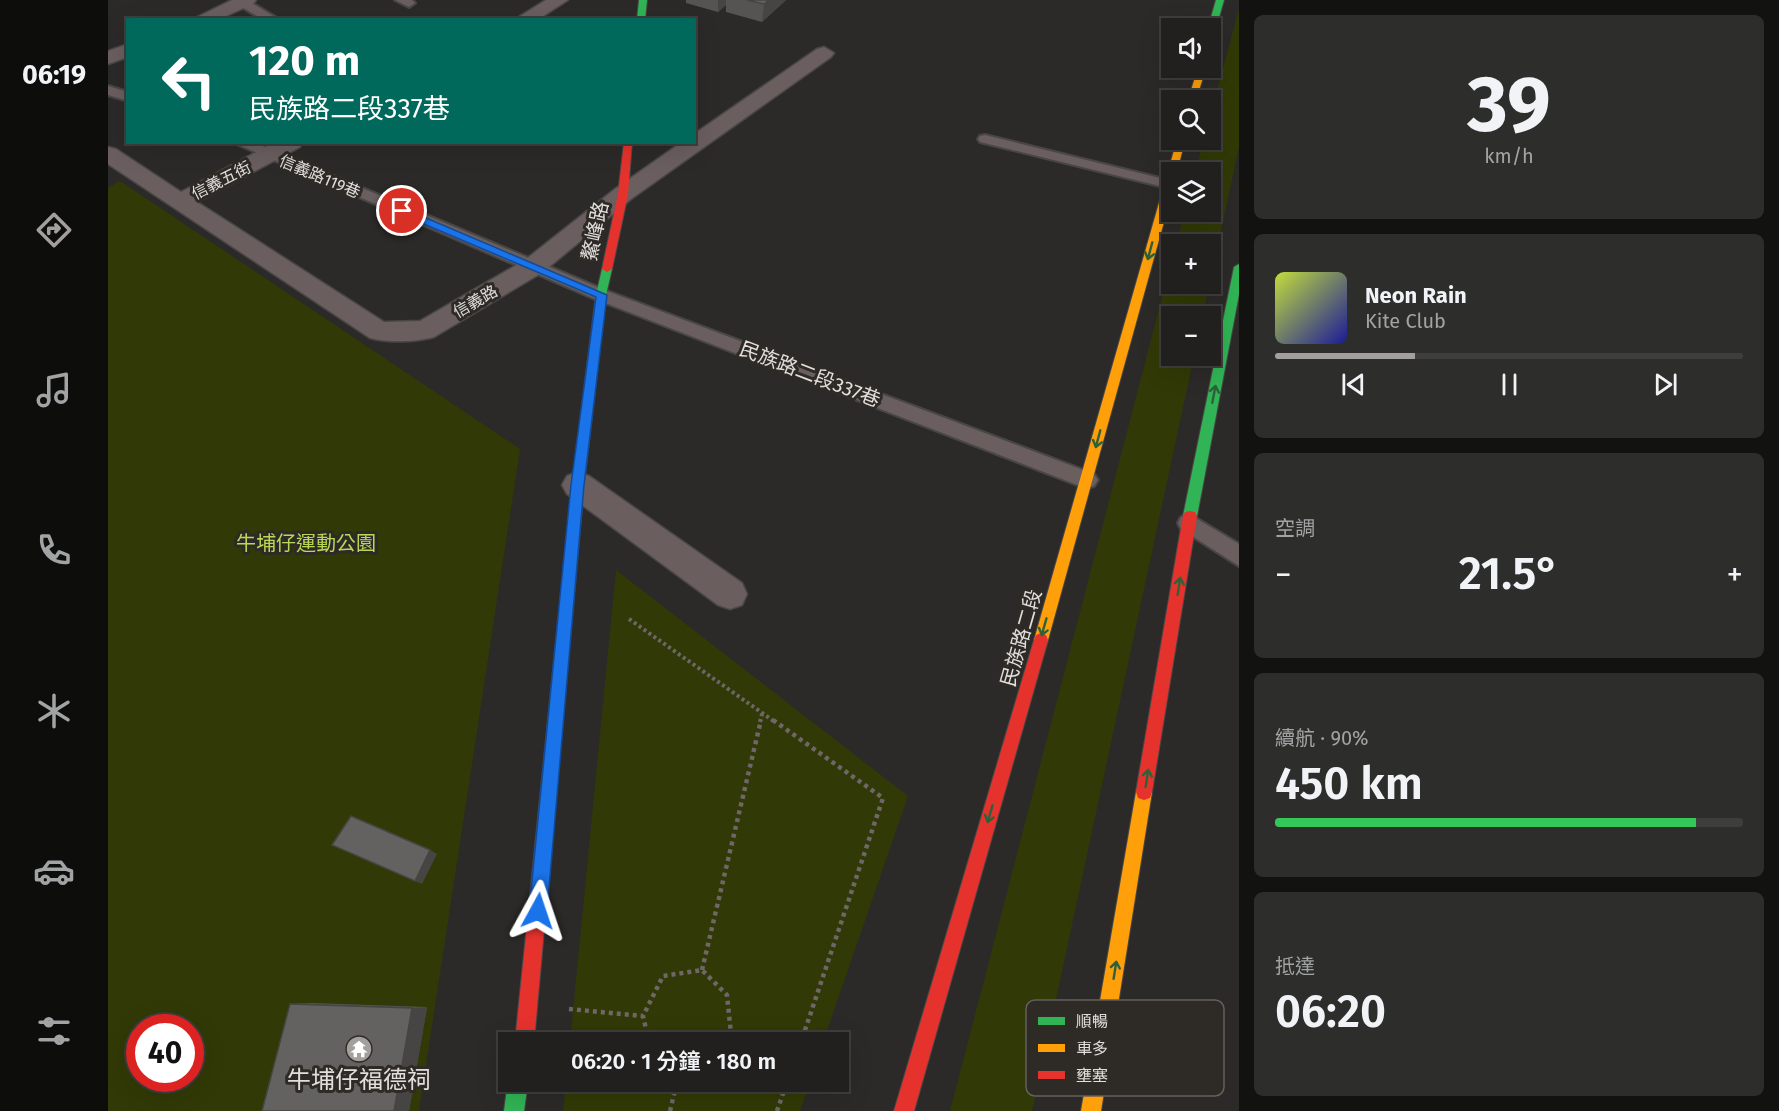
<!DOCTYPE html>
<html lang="zh-TW">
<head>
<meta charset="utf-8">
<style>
	:root { --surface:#21201e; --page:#2d2d2b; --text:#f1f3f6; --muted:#a2a3a4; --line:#3e3e3c; --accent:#a29f9d }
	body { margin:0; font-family:"Fira Sans","Noto Sans TC",sans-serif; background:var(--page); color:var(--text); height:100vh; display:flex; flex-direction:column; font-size:22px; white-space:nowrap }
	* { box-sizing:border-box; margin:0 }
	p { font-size:20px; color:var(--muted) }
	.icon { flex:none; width:33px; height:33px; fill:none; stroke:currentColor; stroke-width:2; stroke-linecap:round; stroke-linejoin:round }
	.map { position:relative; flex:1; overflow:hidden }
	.sheet { display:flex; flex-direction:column; gap:15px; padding:15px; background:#121210; width:540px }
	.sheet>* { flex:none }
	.hud { position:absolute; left:18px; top:18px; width:570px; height:126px; border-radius:0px; box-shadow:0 6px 24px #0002,0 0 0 2px var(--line); background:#00695c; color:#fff; overflow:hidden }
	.fabs { position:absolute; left:1053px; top:18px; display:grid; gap:12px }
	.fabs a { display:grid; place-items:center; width:60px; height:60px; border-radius:0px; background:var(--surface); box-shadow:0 6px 24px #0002,0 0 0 2px var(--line); font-size:30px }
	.speed { position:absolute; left:18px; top:1014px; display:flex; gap:12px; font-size:30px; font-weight:700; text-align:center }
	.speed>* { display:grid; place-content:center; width:78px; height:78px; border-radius:50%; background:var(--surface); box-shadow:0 6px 24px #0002,0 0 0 2px var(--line); line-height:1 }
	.speed .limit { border:9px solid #d22; background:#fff; color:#111 }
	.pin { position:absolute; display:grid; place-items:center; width:51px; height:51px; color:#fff; margin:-26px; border:3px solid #fff; border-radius:50%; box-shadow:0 2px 6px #0007 }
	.me { position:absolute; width:66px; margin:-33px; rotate:5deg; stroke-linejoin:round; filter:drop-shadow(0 0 4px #0008) }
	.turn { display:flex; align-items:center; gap:21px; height:126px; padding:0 24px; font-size:27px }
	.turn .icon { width:78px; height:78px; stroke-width:2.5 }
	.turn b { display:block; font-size:42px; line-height:51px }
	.big { font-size:45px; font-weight:600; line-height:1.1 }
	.sheet .card { flex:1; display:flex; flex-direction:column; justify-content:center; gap:9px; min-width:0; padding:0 21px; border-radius:9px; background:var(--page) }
	.sheet .dial { align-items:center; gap:0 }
	.dial b { font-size:78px; line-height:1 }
	.song { display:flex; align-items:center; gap:18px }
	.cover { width:72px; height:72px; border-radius:9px; background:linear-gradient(135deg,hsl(70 70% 55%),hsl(240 70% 35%)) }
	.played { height:6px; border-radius:3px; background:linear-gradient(90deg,var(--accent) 30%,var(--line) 30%) }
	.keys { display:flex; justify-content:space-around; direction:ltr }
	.heat { display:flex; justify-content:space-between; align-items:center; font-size:33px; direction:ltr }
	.charge { height:9px; border-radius:4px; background:linear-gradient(90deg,#34c759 90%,var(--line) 0) }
	.trip { position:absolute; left:390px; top:1032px; width:351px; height:60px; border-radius:0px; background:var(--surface); box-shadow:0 6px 24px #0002,0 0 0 2px var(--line); font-weight:600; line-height:60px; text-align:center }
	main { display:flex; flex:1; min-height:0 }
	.menu { display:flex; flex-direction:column; width:108px; justify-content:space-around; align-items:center; background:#0d0d0c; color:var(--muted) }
	.menu .icon { width:42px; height:42px }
	.menu .active { color:var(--accent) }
	.menu b { font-size:27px; color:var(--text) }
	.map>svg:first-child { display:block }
	.green { fill:#313a06; fill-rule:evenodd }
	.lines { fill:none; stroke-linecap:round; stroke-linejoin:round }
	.lane-casing { stroke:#484746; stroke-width:4 }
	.street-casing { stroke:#484746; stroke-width:3 }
	.fast-casing { stroke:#484746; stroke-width:2 }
	.slow-casing { stroke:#484746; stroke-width:2 }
	.jam-casing { stroke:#484746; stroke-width:2 }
	.path-far1 { stroke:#6e6667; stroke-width:4; stroke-dasharray:3 3; stroke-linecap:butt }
	.path { stroke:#6e6667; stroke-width:4.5; stroke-dasharray:4 4; stroke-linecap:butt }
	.lane { fill:#6a5e5f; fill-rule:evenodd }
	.street { fill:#6a5e5f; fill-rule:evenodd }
	.fast { fill:#30b455; fill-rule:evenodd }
	.slow { fill:#ff9f0a; fill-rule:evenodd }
	.jam { fill:#e5322d; fill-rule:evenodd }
	.wall { fill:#565453 }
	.shaded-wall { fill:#464543 }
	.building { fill:#646260; stroke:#464543; stroke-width:1.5 }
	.oneway { stroke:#2f6139 }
	.route { fill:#1a73e8; stroke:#114b97; stroke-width:1.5 }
	.labels { text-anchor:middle; stroke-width:6; stroke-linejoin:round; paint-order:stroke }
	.far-street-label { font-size:16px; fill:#e1dedc; stroke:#2e2a26 }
	.street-label { font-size:20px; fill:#e1dedc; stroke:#2e2a26 }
	.park-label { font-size:20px; fill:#b9d755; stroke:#2e2a26 }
	.near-poi-label { font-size:24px; fill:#e1dedc; stroke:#2e2a26 }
	.key { fill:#2e2a26; stroke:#64605d; stroke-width:1.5 }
	.key-label { font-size:16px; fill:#e1dedc }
</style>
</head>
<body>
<main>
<nav class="menu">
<b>06:19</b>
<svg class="icon active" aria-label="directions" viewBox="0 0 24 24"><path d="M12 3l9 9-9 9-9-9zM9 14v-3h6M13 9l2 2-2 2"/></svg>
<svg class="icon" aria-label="music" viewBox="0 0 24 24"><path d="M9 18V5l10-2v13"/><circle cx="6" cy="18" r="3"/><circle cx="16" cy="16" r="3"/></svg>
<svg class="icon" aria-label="phone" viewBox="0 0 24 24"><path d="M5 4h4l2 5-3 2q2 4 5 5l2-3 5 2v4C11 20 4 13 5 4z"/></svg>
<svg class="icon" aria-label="climate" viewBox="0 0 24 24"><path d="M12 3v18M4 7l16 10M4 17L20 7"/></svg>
<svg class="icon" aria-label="car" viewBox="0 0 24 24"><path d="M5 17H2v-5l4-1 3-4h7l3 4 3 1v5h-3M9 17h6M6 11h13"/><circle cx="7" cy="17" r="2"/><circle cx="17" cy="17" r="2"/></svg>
<svg class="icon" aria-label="filters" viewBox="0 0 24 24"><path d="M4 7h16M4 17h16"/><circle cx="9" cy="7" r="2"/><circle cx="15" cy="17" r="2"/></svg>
</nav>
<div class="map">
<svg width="1131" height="1111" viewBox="0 0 1131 1111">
	<rect width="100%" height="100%" fill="#2c2a28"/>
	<g class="green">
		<polygon points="1131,9 1131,146 1103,279 1102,244 1068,244 1077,212 1102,212 1102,172 1087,172 1096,140 1102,140 1103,113"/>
		<path d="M 12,181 L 412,449 L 311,1111 L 0,1111 L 0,188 ZM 32,1028 L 82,1028 L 82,1078 L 32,1078 Z"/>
		<polygon points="1063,263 1064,284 1102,284 1094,316 1064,316 1064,356 1086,356 924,1111 842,1111"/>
		<polygon points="508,570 800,796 715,1042 462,1042"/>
		<polygon points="458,1082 702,1082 692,1111 455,1111"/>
	</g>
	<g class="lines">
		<defs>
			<g id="lane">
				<polygon points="129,0 139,0 172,20 156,20 130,5"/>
				<polygon points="287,0 304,0 307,3 301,7"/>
				<polygon points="0,86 20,92 20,101 0,95"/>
				<polygon points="877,135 1064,181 1064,189 872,142 870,139 872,136"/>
				<polygon points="124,142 145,142 499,291 986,474 990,480 986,486 979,488 972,486 487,299"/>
				<polygon points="1081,514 1131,544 1131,566 1073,529 1070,523 1073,517"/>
			</g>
			<g id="street">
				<polygon points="124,0 148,0 145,4 109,20 83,20"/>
				<polygon points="438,0 460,0 429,20 406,20"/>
				<polygon points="20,44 20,57 0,64 0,51"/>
				<path d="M 716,47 L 726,53 L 723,57 L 523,199 L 435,272 L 326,337 C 308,342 280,343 262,338 L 0,164 L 0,147 L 8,149 L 73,192 L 167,142 L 194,142 L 192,147 L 89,202 L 276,322 L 312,321 L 417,260 L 507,189 L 574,142 L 586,142 L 586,134 L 709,49 Z"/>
				<polygon points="470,472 481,476 634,583 639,594 634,605 622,609 610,605 459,494 454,485 459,476"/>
			</g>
			<g id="fast">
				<polygon points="531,0 539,0 537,20 529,20"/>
				<polygon points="1108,0 1116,0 1106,35 1102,37 1102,28 1100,28"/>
				<polygon points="1131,264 1131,294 1089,516 1087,520 1077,520 1075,516 1126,267"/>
				<polygon points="499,266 504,269 498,295 476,485 461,651 459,656 454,658 449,656 447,651 464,485 488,295 494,269"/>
				<polygon points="400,1081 420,1082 416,1111 396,1111"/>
			</g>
			<g id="slow">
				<polygon points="1090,68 1098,68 1088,100 1080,100"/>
				<polygon points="1069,140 1077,140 1069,172 1064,172 1064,193 940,640 938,645 933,647 928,645 926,640"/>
				<polygon points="1036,784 1042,786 1044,792 993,1111 973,1111 1028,792 1030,786"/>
			</g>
			<g id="jam">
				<polygon points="516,142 524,142 520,194 504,269 499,272 494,269 510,194"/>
				<polygon points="1082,511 1087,512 1089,516 1044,792 1042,798 1036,800 1030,798 1028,792 1075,516 1077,512"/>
				<polygon points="933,633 938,635 940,640 806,1111 786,1111 926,640 928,635"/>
				<polygon points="454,644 459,646 461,651 426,1042 407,1042 447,651 449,646"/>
			</g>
		</defs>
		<use href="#lane" class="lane-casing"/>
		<use href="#street" class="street-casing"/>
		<use href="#fast" class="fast-casing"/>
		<use href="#slow" class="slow-casing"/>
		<use href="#jam" class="jam-casing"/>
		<g class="path-far1">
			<polyline points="521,619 667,722"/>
			<polyline points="652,722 654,714"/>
		</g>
		<g class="path">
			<polyline points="665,720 775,798 693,1042"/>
			<polyline points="594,970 653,720"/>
			<polyline points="461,1009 535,1016"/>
			<polyline points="623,1034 642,1042"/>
			<polyline points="541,1042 535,1016 555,976 594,970 619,995 623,1034 618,1042"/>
			<polyline points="562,1111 569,1082"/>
			<polyline points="669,1111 679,1082"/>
		</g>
		<use href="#lane" class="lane"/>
		<use href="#street" class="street"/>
		<use href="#fast" class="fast"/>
		<use href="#slow" class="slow"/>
		<use href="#jam" class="jam"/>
	</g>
	<g class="wall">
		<polygon points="578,0 678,0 654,22 618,12 618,5 610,12 578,3"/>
		<polygon points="203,1003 319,1007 301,1111 154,1111 182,1004"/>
	</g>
	<g class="shaded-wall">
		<polygon points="610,0 618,0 618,5 610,12"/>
		<polygon points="661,0 678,0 654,22 656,4"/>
		<polygon points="322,850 329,854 314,884 307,881"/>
		<polygon points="319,1007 301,1111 286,1111 304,1008"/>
	</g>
	<g class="building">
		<polygon points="639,0 661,0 656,4"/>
		<polygon points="243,816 322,850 307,881 224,845"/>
		<polygon points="182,1004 304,1008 286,1111 154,1111"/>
	</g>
	<defs><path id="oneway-shaft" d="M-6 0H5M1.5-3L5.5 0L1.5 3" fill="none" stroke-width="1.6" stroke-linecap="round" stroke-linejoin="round" transform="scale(1.5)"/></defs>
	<g class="oneway">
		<use href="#oneway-shaft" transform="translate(1042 251) rotate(105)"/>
		<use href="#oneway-shaft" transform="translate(1106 394) rotate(-79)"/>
		<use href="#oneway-shaft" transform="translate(990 439) rotate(105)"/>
		<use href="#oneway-shaft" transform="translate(1071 586) rotate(-81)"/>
		<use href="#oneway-shaft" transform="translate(936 627) rotate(106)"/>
		<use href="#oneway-shaft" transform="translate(1039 778) rotate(-81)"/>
		<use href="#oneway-shaft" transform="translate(882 814) rotate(106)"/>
		<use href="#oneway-shaft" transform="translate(1007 970) rotate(-81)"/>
	</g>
	<polygon class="route" points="290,209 297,209 499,295 476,485 439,911 436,918 430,920 423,918 421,911 463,485 488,297 290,213"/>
	<defs>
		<symbol id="temple-disc" viewBox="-11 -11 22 22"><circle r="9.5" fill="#a29f9d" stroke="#2e2a26"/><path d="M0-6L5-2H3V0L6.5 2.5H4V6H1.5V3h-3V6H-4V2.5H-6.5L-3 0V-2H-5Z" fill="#fff"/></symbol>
	</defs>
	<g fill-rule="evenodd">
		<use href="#temple-disc" x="236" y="1034" width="30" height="30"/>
	</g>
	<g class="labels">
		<g class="far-street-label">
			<text transform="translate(212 176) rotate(23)" y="6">信義路119巷</text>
			<text transform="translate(113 180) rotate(-27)" y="6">信義五街</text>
			<text transform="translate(367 301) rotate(-30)" y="6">信義路</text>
		</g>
		<g class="street-label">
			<text transform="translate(487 231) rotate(-78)" y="7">鰲峰路</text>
			<text transform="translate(702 374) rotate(21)" y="7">民族路二段337巷</text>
			<text transform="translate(913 638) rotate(-74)" y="7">民族路二段</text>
		</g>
		<g class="park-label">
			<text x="198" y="550">牛埔仔運動公園</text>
		</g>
		<g class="near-poi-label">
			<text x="251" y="1088">牛埔仔福德祠</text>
		</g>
	</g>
	<rect x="918" y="1000" width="198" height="96" rx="9" class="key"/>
	<rect x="930" y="1017" width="27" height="8" fill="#30b455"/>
	<rect x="930" y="1044" width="27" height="8" fill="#ff9f0a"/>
	<rect x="930" y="1071" width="27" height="8" fill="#e5322d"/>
	<g class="key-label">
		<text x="968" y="1027">順暢</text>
		<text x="968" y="1054">車多</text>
		<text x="968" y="1081">壅塞</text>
	</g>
</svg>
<div class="fabs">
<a><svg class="icon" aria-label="sound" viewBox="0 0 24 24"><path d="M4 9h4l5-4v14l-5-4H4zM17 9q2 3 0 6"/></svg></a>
<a><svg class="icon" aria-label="search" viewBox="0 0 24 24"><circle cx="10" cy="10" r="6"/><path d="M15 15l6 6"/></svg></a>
<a><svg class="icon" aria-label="layers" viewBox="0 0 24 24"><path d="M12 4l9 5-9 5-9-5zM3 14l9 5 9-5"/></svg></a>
<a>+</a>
<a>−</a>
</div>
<div class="speed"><div class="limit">40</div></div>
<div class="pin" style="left:294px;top:211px;background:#d93025"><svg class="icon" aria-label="arrive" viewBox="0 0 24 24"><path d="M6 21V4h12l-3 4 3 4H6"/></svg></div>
<svg class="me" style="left:430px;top:911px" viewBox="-20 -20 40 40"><path d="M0-17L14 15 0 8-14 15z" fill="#1a73e8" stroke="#fff" stroke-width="4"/></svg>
<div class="trip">06:20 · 1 分鐘 · 180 m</div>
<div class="hud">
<div class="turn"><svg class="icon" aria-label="left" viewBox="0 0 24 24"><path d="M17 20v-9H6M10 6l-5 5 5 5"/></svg><div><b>120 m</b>民族路二段337巷</div></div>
</div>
</div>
<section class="sheet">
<div class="card dial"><b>39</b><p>km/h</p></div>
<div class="card">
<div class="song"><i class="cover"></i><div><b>Neon Rain</b><p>Kite Club</p></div></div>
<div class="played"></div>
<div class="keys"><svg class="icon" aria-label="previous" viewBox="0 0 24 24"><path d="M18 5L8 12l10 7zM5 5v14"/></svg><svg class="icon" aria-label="pause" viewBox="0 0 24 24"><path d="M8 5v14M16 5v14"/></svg><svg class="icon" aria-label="next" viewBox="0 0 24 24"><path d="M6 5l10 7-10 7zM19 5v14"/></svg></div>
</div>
<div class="card"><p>空調</p>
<div class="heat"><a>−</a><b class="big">21.5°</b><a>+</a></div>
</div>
<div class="card"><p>續航 · 90%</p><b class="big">450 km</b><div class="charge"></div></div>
<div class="card"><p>抵達</p><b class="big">06:20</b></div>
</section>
</main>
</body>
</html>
